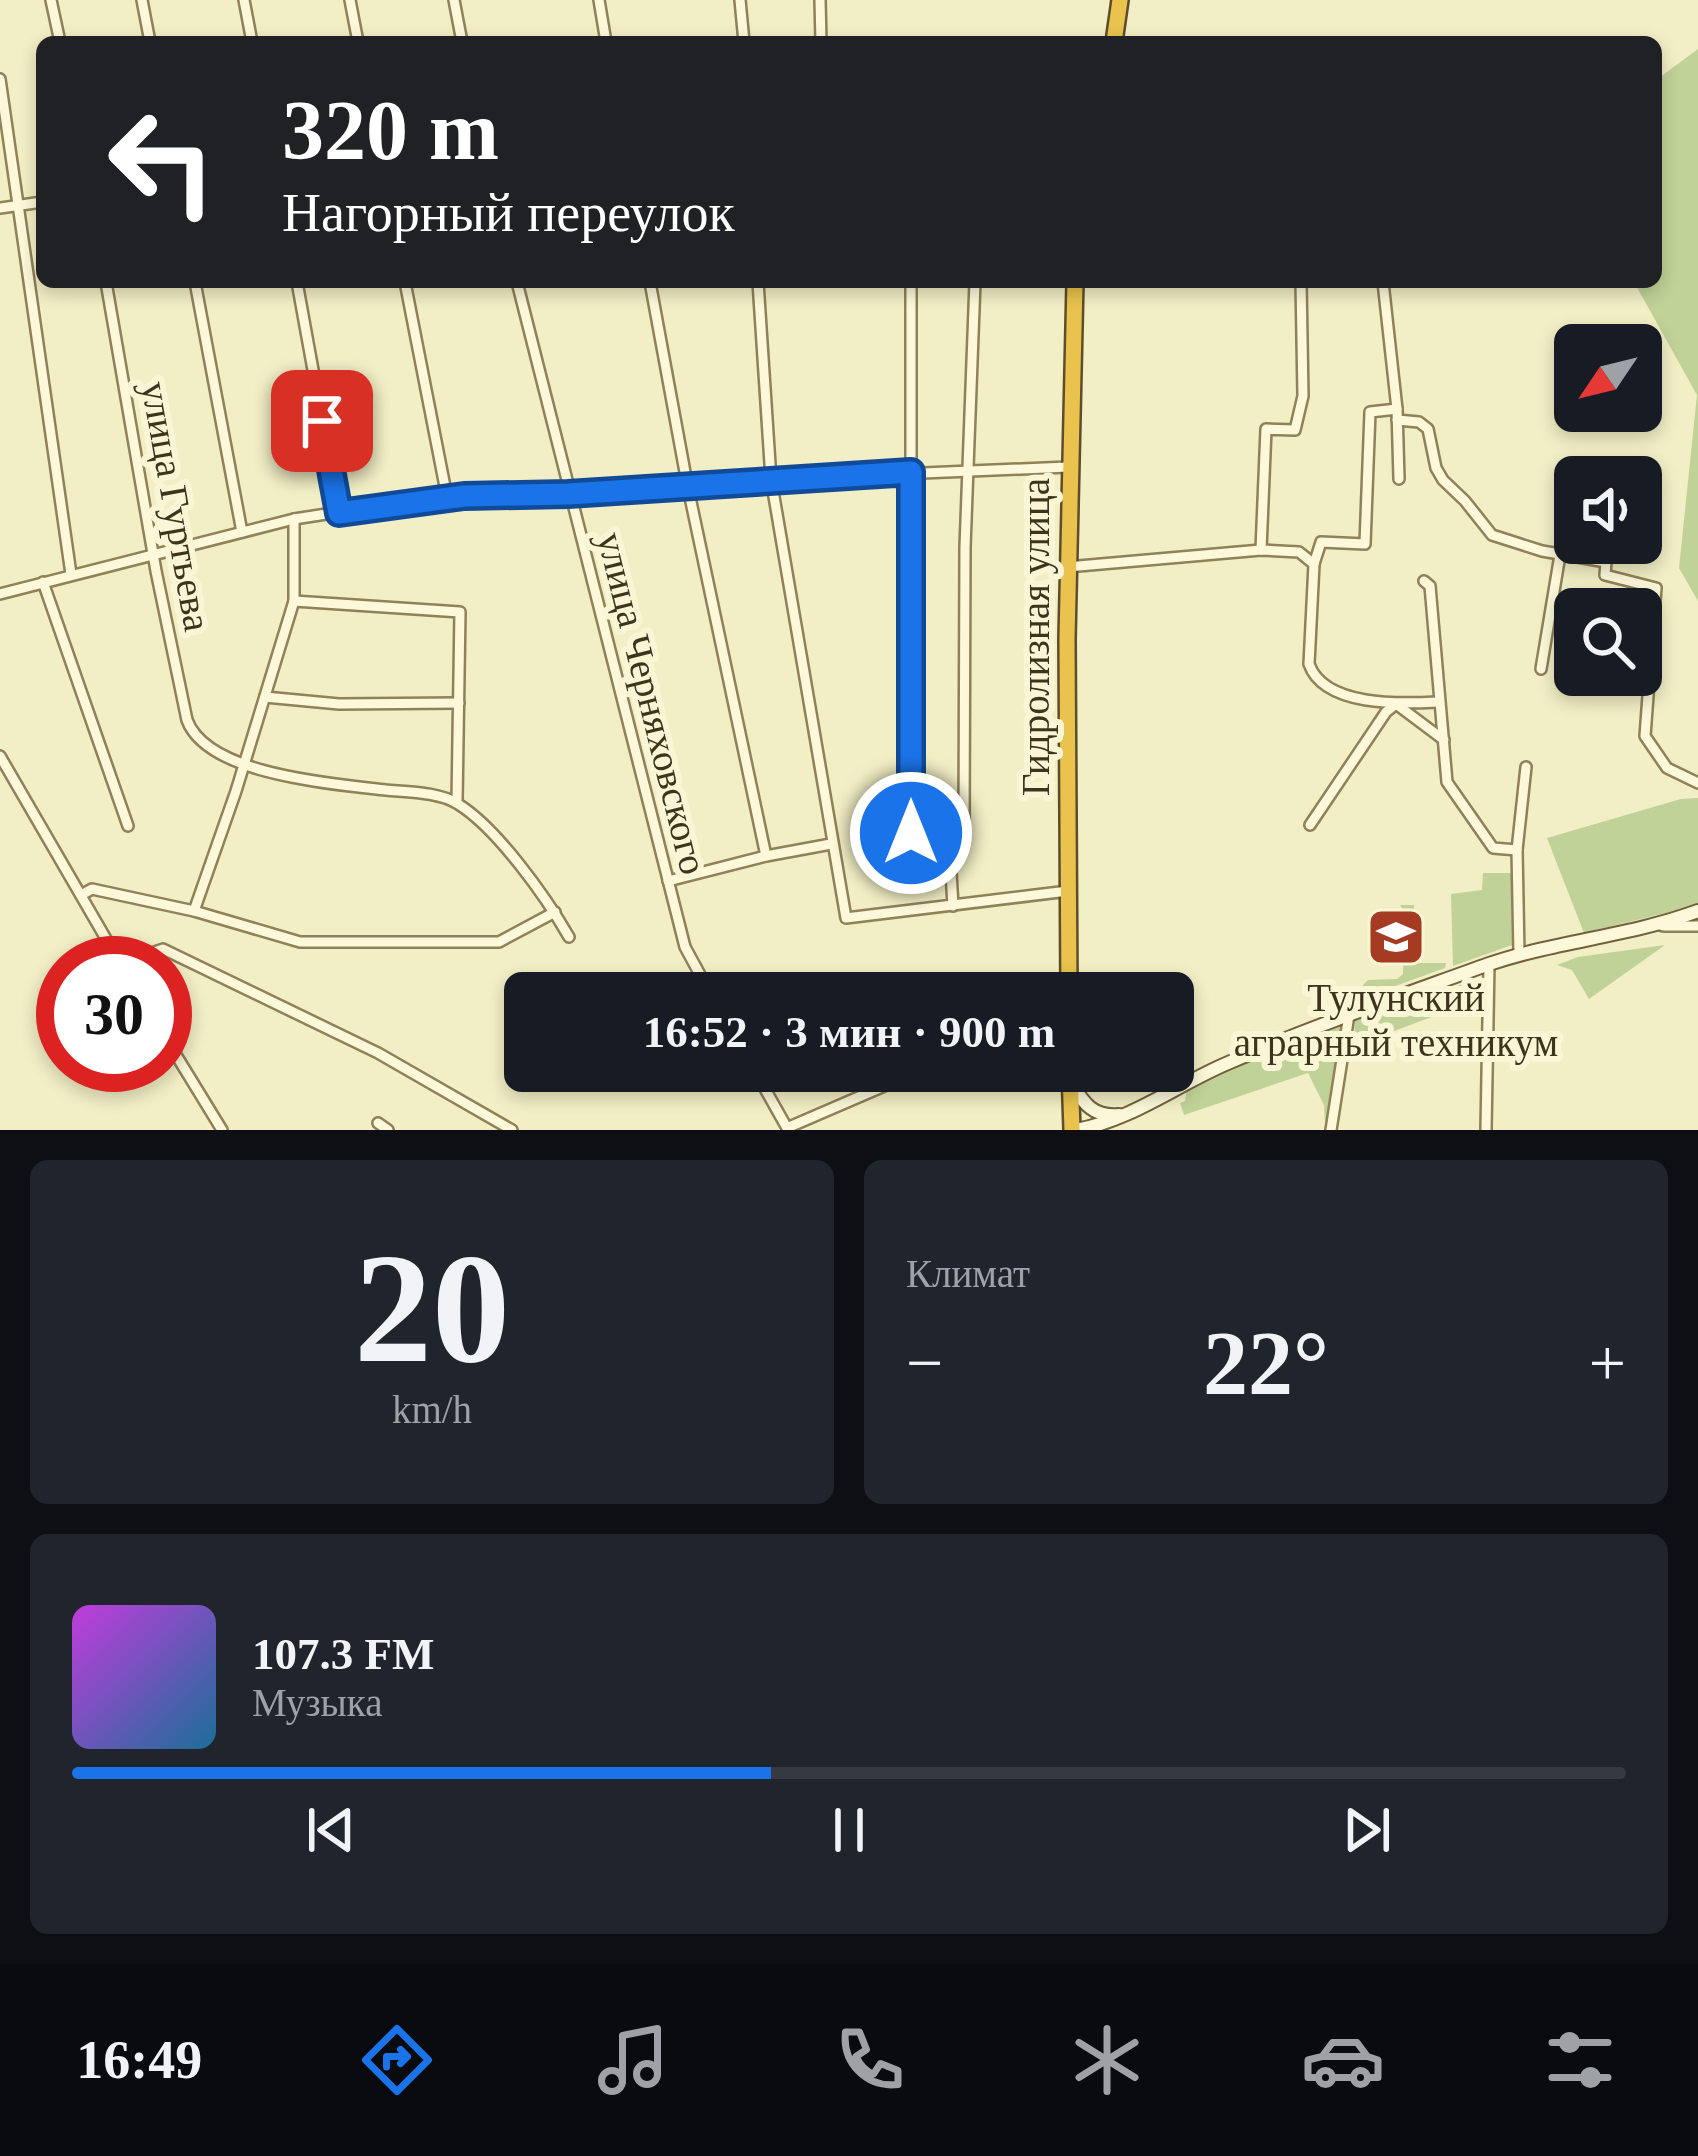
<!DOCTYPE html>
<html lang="ru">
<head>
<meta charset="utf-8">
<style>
	:root { --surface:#171b24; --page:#20242c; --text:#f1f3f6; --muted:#9ea1a6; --line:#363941; --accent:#1a73e8 }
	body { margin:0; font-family:Georgia,serif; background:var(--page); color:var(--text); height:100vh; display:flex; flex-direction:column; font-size:45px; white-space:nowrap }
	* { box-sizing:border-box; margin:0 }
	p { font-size:39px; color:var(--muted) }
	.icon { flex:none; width:66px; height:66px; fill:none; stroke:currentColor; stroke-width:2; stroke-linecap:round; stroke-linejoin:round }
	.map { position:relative; height:1130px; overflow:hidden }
	.details { display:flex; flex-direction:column; gap:30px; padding:30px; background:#0d0f14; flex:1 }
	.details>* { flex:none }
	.guide { position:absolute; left:36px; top:36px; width:1626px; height:252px; border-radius:18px; box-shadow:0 6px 18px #0003; background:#202124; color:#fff; overflow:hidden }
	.needle { width:78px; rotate:235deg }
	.tools { position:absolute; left:1554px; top:324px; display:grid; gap:24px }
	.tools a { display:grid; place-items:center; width:108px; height:108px; border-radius:18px; background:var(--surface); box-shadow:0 6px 18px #0003; font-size:60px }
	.speed { position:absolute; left:36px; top:936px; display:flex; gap:24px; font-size:60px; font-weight:700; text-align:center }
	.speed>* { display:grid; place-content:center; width:156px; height:156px; border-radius:50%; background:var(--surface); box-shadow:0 6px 18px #0003; line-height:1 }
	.speed .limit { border:18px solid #d22; background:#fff; color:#111 }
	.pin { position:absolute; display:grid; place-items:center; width:102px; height:102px; color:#fff; margin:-51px; border-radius:24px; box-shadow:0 6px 18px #0006 }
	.me { position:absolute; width:132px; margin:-66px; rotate:0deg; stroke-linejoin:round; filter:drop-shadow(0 0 9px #0008) }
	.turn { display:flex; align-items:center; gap:42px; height:252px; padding:0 48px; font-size:54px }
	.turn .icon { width:156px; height:156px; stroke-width:2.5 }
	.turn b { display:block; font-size:84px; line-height:102px }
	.big { font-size:90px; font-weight:800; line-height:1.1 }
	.details .widget { flex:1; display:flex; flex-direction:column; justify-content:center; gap:18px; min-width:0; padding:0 42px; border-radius:18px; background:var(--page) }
	.details .dial { align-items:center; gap:0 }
	.dial b { font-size:156px; line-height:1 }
	.song { display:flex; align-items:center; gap:36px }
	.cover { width:144px; height:144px; border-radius:18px; background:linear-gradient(135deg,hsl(290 70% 55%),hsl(200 70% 35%)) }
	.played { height:12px; border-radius:6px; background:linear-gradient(90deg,var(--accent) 45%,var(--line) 45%) }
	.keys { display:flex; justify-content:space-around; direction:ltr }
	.heat { display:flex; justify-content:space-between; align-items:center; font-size:66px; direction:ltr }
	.details .tiles { flex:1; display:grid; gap:30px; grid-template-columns:1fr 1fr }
	.widget:last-child { grid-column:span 2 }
	.trip { position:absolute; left:504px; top:972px; width:690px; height:120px; border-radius:18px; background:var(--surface); box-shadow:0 6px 18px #0003; font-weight:800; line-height:120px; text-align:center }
	.menu { display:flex; height:192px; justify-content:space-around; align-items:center; background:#090b0e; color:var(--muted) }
	.menu .icon { width:84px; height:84px }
	.menu .current { color:var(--accent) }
	.menu b { font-size:54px; color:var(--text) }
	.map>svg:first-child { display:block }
	.green { fill:#c0d297 }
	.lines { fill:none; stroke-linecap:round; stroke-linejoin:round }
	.street-casing { stroke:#908158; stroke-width:14 }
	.secondary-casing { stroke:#72613c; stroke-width:16 }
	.highway-casing { stroke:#5d4d2d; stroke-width:20 }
	.street { stroke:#fcf8d9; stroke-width:9 }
	.secondary { stroke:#fcf8d9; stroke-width:12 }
	.highway { stroke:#e9c34e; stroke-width:15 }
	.route-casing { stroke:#114b97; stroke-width:30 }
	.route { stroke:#1a73e8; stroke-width:21 }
	.labels { text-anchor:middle; stroke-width:12; stroke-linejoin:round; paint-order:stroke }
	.street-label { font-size:39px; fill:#3e341e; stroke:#f9f6d5 }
	.poi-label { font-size:39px; fill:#3e341e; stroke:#f9f6d5 }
</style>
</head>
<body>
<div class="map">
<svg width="1698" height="1130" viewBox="0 0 1698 1130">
	<rect width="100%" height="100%" fill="#f2eec5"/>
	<g class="green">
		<polygon points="1698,49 1698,601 1679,568 1697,395 1634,282 1656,282 1656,80"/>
		<polygon points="1698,798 1698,905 1584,933 1547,838 1681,799"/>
		<polygon points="1483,873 1511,873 1512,945 1453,966 1451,894 1482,890"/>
		<polygon points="1400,905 1414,905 1414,963 1446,963 1445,968 1362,998 1360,988 1368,980 1397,979 1403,974 1404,911"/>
		<polygon points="1665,945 1589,999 1572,970 1557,965 1578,957"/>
		<polygon points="1478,979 1478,1017 1470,1017 1469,1003 1354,1046 1355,1020"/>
		<polygon points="1344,1024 1325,1124 1324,1105 1308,1073 1184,1115 1180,1103 1185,1101 1187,1089 1213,1075"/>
	</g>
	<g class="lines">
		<defs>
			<g id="street">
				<polyline points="51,0 60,42"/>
				<polyline points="142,0 150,42"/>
				<polyline points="244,0 252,42"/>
				<polyline points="350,0 358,42"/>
				<polyline points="454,0 462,42"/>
				<polyline points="599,0 606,42"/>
				<polyline points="740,0 744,42"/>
				<polyline points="820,0 821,42"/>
				<polyline points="0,79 71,574"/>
				<polyline points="0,208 42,202"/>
				<path d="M 106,282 L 156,571 L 187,720 C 207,775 334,784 386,790 C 408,792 440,792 458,804 C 497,828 546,897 569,937"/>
				<polyline points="195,282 242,532"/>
				<polyline points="297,282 339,513"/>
				<polyline points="405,282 447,497"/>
				<polyline points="517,282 685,947 710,993"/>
				<polyline points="650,282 687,483 766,856"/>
				<polyline points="758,282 771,479 846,918 1068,891"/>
				<polyline points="911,282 911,833 920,840 956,839 964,829 965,547 975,282"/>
				<polyline points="1383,282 1397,409 1399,479"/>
				<path d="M 1397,409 L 1370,412 L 1365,544 L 1321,542 L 1314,564 L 1309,664 C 1324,707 1401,704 1437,702"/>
				<polyline points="1397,420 1419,422 1428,429 1436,468 1443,480 1465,501 1492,535 1542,551 1606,562 1605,575 1656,588 1645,736 1667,768 1698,783"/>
				<polyline points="1261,550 1266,429 1295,430 1303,396 1301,282"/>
				<polyline points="1067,567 1261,550 1299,552 1314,564"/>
				<polyline points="1424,581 1430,586 1447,782 1493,848 1517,850"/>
				<polyline points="43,582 128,826"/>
				<polyline points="0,594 294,519 397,503 706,482 1068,467"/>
				<polyline points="294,601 460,612 457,802"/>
				<polyline points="1541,669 1560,555"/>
				<polyline points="265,697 339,704 459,703"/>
				<polyline points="1396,704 1444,740"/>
				<polyline points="0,756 120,963"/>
				<polyline points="1310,825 1386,712 1396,704"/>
				<polyline points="949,839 953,906"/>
				<polyline points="668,881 766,856 831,844"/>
				<polyline points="81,895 92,889 194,911 300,942 499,942 555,912"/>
				<polyline points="194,911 236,791 294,601 294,519"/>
				<polyline points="1663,926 1698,926"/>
				<polyline points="1519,954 1517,850 1526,767"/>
				<polyline points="122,963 163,949 378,1053 512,1130"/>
				<polyline points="165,1037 222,1130"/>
				<polyline points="755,1071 787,1128 919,1071"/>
				<polyline points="378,1123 388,1130"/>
				<polyline points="1331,1130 1349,1015"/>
				<polyline points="1486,1130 1489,964"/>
			</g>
			<g id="secondary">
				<path d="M 1071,1083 C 1084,1104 1093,1117 1119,1115"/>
				<path d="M 1076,1130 C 1132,1120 1176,1085 1228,1063 C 1313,1026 1401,996 1489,964 C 1557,941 1630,936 1698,911"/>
			</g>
			<g id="highway">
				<polyline points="1114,42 1120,0"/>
				<polyline points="1069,993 1067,639 1075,282"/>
				<polyline points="1070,1071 1072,1130"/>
			</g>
		</defs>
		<use href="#street" class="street-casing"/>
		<use href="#secondary" class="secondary-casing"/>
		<use href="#highway" class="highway-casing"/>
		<use href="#street" class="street"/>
		<use href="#secondary" class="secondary"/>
		<use href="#highway" class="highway"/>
	</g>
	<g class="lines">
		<defs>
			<polyline id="route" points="322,421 339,513 464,496 568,494 911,472 911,833"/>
		</defs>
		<use href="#route" class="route-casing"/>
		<use href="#route" class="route"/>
	</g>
	<defs>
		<symbol id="university-square" viewBox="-11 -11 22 22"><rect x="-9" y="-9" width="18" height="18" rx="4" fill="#a53b22" stroke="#f9f6d5"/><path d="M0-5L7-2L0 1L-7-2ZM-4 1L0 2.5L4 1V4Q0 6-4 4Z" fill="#fff"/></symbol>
	</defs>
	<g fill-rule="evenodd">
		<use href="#university-square" x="1363" y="904" width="66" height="66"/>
	</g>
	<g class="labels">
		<g class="street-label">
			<text transform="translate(177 506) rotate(80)" y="14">улица Гуртьева</text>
			<text transform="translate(1035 637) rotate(-90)" y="14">Гидролизная улица</text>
			<text transform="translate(653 703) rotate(76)" y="14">улица Черняховского</text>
		</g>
		<g class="poi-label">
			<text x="1396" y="1011">Тулунский<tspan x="1396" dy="45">аграрный техникум</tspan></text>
		</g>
	</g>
</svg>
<div class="tools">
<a><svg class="needle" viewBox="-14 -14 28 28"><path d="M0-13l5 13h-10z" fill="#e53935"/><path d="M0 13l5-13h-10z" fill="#9ea1a6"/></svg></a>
<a><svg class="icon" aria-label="sound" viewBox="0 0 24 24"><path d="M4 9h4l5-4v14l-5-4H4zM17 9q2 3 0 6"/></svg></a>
<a><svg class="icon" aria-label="search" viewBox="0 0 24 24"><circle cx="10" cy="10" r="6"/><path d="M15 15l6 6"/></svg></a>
</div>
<div class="speed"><div class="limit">30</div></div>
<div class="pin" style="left:322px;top:421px;background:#d93025"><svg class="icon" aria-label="arrive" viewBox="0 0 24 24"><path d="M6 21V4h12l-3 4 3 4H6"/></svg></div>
<svg class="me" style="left:911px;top:833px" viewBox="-20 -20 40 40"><circle r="17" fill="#1a73e8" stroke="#fff" stroke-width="3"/><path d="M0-11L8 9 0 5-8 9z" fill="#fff"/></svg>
<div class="trip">16:52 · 3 мин · 900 m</div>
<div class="guide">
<div class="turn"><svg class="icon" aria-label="left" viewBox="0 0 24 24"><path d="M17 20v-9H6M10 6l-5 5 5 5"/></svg><div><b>320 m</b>Нагорный переулок</div></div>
</div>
</div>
<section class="details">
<div class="tiles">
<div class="widget dial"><b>20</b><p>km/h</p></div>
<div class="widget"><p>Климат</p>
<div class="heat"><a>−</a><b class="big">22°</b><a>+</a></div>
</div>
<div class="widget">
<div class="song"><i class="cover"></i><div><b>107.3 FM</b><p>Музыка</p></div></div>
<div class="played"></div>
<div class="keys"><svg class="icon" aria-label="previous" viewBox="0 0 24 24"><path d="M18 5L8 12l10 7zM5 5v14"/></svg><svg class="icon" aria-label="pause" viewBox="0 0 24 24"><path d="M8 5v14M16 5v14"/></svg><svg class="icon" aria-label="next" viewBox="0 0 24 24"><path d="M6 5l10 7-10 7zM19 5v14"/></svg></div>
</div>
</div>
</section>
<nav class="menu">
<b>16:49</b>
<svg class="icon current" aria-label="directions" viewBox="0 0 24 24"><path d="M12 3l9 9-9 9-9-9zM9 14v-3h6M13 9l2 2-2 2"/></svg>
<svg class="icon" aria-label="music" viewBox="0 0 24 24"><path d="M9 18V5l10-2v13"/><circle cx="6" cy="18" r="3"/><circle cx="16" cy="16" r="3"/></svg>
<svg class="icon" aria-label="phone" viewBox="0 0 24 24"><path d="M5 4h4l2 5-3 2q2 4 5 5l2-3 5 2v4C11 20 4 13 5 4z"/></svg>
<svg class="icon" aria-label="climate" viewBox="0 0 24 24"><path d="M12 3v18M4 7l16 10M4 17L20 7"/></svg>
<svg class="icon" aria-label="car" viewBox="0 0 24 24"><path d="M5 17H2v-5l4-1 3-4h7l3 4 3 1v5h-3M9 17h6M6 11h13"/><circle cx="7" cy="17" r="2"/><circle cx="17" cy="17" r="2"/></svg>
<svg class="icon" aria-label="filters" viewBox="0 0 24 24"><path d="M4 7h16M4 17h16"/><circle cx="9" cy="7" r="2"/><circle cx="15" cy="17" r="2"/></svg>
</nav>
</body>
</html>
